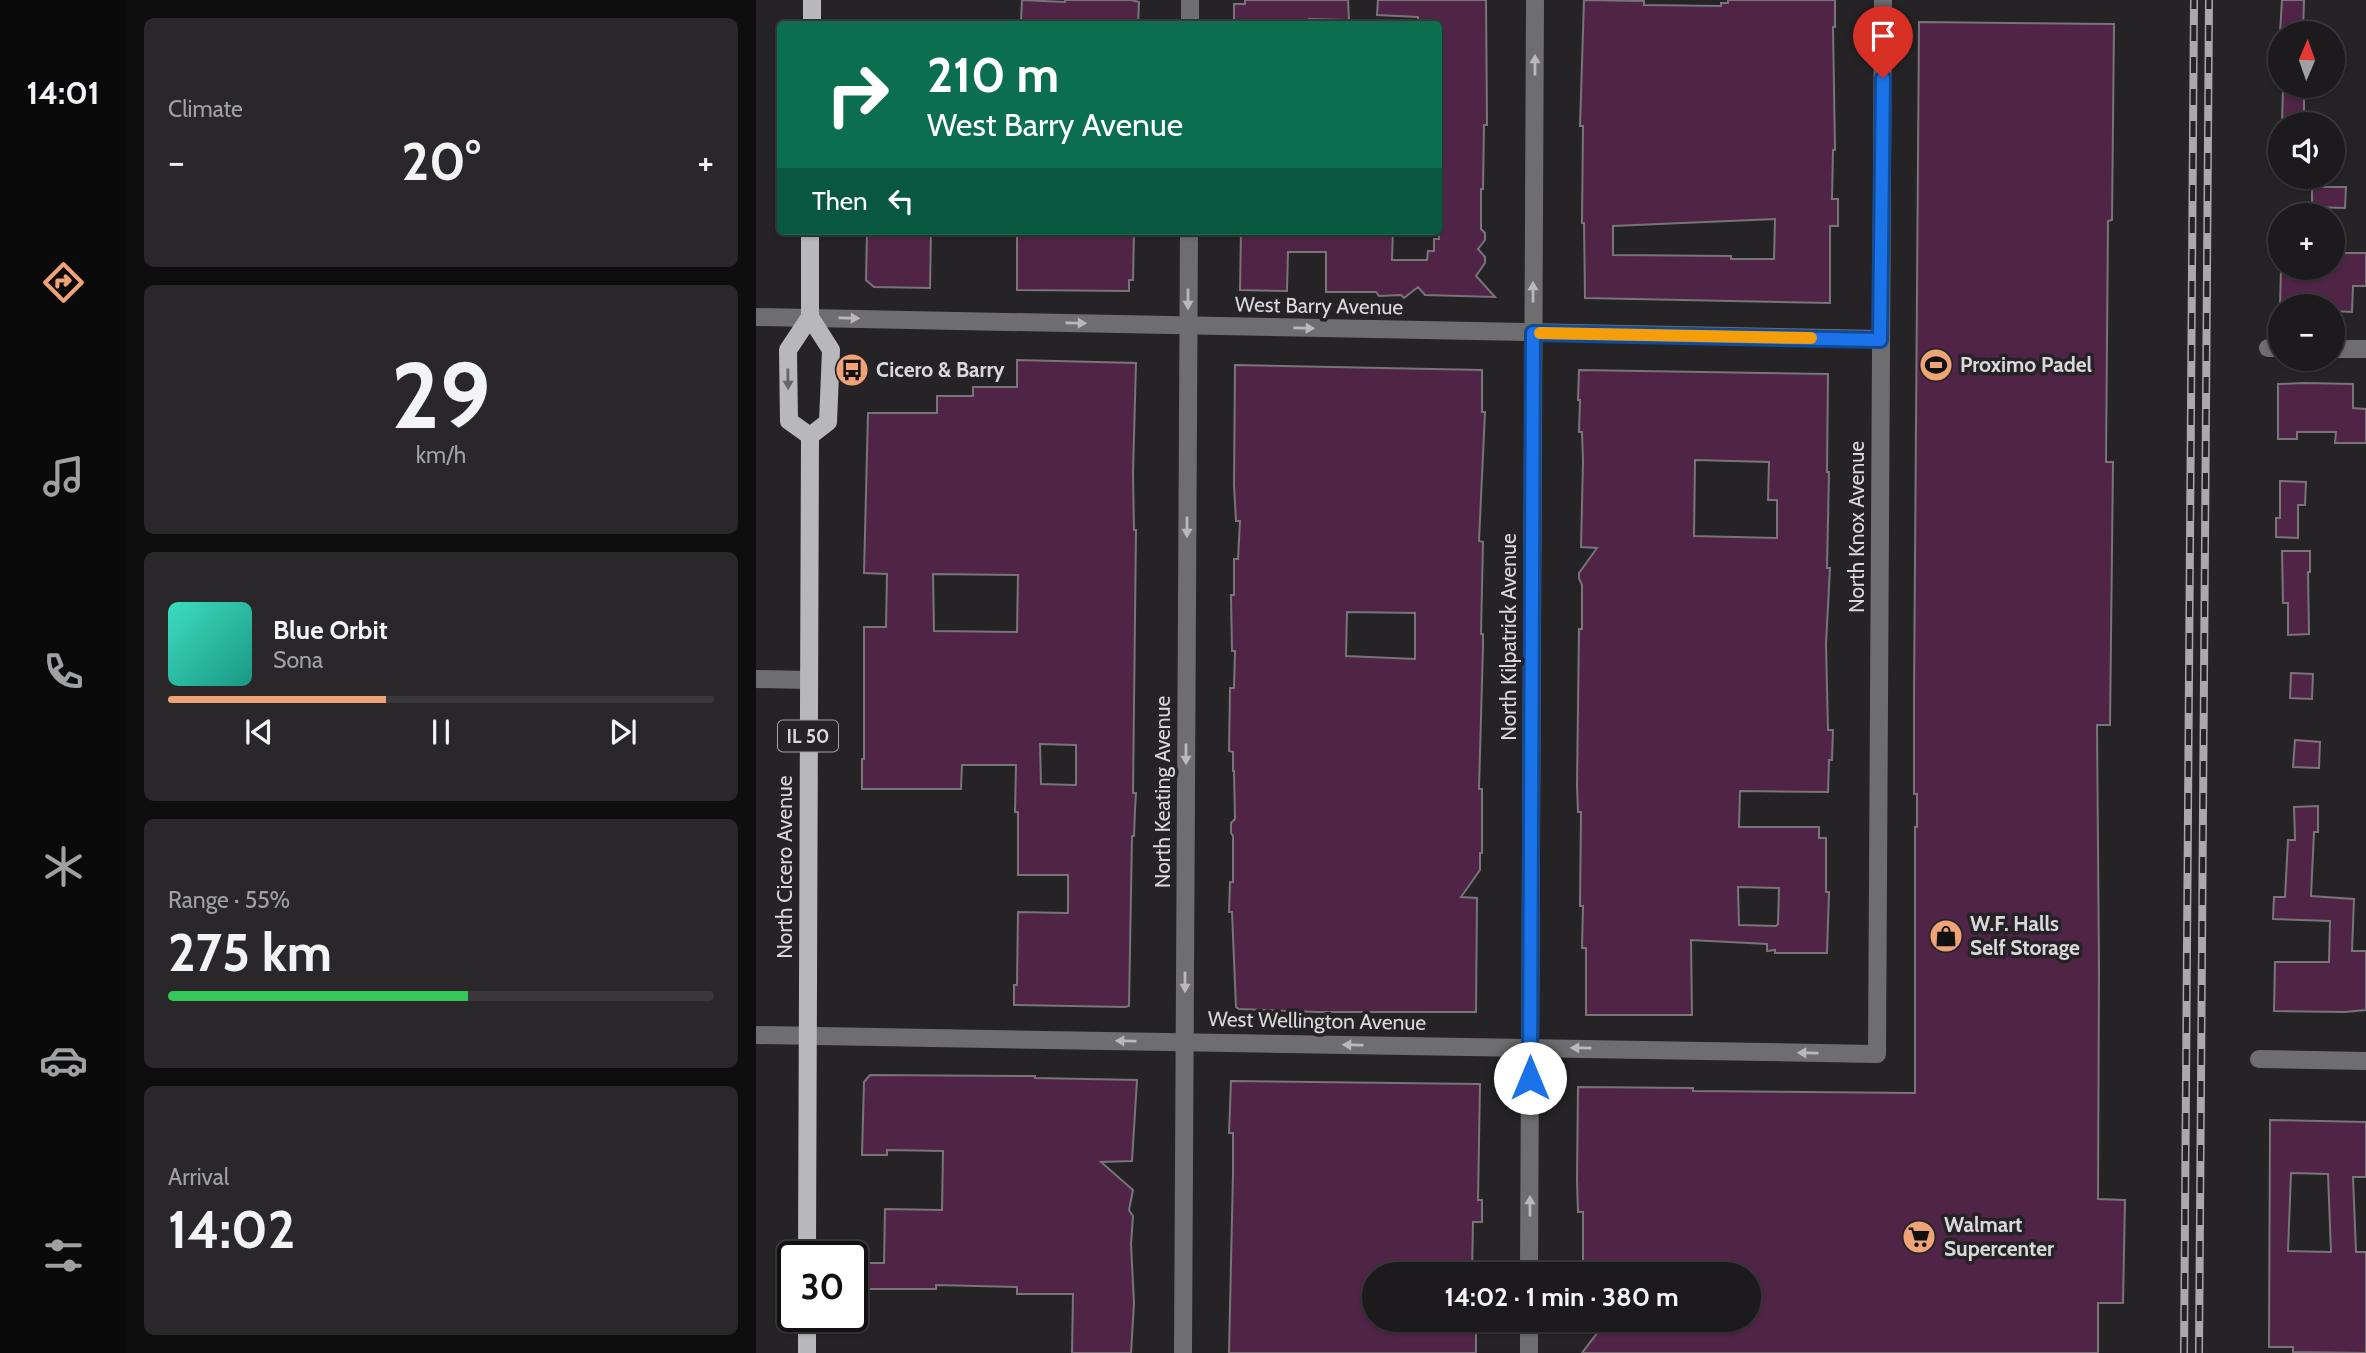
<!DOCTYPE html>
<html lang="en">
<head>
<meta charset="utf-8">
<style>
	:root { --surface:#1c1a1c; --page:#292729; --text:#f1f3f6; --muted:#a0a1a3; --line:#3a383b; --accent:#efa376 }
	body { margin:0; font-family:Cabin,sans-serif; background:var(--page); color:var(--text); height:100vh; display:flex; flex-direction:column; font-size:26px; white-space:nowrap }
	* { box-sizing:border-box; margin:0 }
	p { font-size:23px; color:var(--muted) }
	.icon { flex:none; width:38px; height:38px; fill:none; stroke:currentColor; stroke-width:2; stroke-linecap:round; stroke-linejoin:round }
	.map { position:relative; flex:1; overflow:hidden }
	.panel { display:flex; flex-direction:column; gap:18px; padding:18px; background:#0f0e0f; width:630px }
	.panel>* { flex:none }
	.banner { position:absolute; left:21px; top:21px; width:665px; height:214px; border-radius:7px; box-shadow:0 2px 5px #0004,0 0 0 2px var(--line); background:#0b6e4f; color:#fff; overflow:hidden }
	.needle { width:46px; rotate:2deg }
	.controls { position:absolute; left:1512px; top:21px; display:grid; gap:14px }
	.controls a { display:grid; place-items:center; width:77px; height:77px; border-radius:50%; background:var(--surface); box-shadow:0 2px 5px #0004,0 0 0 2px var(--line); font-size:35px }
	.speed { position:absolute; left:21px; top:1241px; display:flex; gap:14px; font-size:35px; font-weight:700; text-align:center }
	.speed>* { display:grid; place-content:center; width:91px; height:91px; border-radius:50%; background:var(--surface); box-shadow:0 2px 5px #0004,0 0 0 2px var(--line); line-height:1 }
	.speed .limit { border:4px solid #111; border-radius:10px; background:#fff; color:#111 }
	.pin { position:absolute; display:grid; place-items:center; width:60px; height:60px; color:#fff; margin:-72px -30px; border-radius:50% 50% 50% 0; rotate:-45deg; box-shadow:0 0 7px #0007 }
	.pin .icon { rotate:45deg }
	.me { position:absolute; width:77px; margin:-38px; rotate:0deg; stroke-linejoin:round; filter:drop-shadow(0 0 5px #0008) }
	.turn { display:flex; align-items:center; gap:24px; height:147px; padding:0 35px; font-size:32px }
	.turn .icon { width:91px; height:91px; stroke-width:2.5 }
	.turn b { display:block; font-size:49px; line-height:60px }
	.then { display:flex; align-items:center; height:66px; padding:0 35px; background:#0003; gap:14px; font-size:26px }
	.big { font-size:52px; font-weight:700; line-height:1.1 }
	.panel .tile { flex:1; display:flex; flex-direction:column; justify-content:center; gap:10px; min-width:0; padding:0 24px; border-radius:10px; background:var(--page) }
	.panel .dial { align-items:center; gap:0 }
	.dial b { font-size:91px; line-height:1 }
	.song { display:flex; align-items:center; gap:21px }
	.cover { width:84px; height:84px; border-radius:10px; background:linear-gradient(135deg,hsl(170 70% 55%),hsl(170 70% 35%)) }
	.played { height:7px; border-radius:4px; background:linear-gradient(90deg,var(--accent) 40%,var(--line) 40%) }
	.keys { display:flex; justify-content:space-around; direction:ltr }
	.heat { display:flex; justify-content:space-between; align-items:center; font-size:38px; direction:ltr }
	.charge { height:10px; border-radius:5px; background:linear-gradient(90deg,#34c759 55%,var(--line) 0) }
	.trip { position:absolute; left:606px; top:1262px; width:399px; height:70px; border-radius:35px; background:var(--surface); box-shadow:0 2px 5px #0004,0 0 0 2px var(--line); font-weight:700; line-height:70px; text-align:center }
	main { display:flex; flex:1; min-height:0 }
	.tabs { display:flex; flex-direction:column; width:126px; justify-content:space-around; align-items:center; background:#0b0a0b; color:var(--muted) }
	.tabs .icon { width:49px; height:49px }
	.tabs .active { color:var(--accent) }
	.tabs b { font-size:32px; color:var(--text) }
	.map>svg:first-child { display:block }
	.building { fill:#502446; stroke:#787477; stroke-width:2; fill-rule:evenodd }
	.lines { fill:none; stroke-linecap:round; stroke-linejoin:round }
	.minor { stroke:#6e6d6f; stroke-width:18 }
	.major { stroke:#b8b7bb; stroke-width:18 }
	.rail-casing { stroke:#aaa8aa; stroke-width:8 }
	.rail { stroke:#252326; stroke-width:5; stroke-dasharray:16; stroke-linecap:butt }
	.oneway { fill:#bab8ba }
	.oneway2 { fill:#676669 }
	.route-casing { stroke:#114b97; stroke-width:18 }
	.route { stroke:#1a73e8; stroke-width:12 }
	.slow { stroke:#f59e0b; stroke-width:12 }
	.labels { text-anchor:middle; stroke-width:7; stroke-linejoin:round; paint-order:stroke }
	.shield { fill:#252326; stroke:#a4a2a4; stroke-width:2 }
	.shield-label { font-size:19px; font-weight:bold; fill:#dad8da }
	.street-label { font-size:21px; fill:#dad8da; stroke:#252326 }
	.poi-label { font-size:21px; font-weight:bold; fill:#dad8da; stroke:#252326; text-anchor:start }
</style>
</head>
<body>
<main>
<nav class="tabs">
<b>14:01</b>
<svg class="icon active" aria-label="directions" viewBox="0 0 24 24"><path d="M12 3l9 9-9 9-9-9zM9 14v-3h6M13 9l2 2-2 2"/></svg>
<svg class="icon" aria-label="music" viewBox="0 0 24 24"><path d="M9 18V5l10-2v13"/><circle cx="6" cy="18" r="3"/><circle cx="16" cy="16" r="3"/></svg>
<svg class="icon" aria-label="phone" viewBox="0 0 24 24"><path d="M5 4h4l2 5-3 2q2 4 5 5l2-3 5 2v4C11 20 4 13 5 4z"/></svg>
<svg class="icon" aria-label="climate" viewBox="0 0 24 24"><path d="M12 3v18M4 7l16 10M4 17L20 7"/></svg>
<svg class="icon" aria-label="car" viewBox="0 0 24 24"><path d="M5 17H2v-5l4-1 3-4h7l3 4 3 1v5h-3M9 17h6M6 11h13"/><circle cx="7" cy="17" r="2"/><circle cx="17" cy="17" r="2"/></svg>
<svg class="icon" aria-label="filters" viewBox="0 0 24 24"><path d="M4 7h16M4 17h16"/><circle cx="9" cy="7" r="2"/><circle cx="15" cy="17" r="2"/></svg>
</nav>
<section class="panel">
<div class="tile"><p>Climate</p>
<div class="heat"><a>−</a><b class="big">20°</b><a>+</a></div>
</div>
<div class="tile dial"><b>29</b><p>km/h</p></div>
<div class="tile">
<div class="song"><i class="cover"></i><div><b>Blue Orbit</b><p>Sona</p></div></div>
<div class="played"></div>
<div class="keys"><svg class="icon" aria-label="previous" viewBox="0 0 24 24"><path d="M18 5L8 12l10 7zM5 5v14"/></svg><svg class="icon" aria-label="pause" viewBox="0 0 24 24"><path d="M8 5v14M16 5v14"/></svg><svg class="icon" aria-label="next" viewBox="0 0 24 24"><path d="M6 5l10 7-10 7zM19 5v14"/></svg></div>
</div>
<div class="tile"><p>Range · 55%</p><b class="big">275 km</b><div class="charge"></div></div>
<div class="tile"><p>Arrival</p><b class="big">14:02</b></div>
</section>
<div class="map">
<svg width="1610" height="1353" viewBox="0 0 1610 1353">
	<rect width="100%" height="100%" fill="#252326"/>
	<g class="building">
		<polygon points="266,0 309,2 309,0 375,0 383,2 382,24 321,24 321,21 265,21"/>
		<polygon points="489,0 592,0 593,20 553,19 553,23 478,22 478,4 489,4"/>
		<polygon points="622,0 730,0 731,125 728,125 727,189 725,189 725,229 729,233 729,240 722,249 729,257 729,263 720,276 739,297 669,295 662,287 648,298 645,295 623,296 620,292 570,292 570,252 532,252 531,291 484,290 485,231 637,231 636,260 671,260 672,251 678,251 678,239 683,239 682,24 662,24 662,17 621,15"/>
		<path d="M 828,0 L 888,1 L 888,5 L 965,6 L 965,3 L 972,3 L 972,0 L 1079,0 L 1079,27 L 1077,27 L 1079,150 L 1077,150 L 1076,199 L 1082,199 L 1082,226 L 1074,226 L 1074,303 L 829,298 L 828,223 L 826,223 L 827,126 L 824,126 ZM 1019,219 L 1018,259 L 975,259 L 975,256 L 857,255 L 857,226 Z"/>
		<polygon points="1526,0 1548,0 1547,33 1524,33"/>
		<polygon points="1163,22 1358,24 1356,220 1352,221 1350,462 1357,462 1354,725 1341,725 1343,968 1342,1199 1369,1200 1367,1303 1342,1303 1342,1353 826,1353 851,1320 992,1320 992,1274 827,1274 827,1212 822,1212 821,1180 822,1087 937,1088 937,1091 1159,1093 1159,827 1161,827 1161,794 1158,794 1158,696"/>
		<polygon points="1527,87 1548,88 1548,124 1526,124"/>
		<polygon points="1556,187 1590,187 1589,208 1556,207"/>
		<polygon points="111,231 175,231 174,288 118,287 110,280"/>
		<polygon points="261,231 378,231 377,280 373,280 373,291 261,290"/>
		<polygon points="1577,253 1610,253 1610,286 1597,286 1596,312 1577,311 1577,306 1524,306 1525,268 1577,268"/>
		<path d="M 261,360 L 380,363 L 377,473 L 378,530 L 380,530 L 377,793 L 380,793 L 379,810 L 378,836 L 376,836 L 373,1006 L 369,1007 L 258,1005 L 258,985 L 261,985 L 262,912 L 312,913 L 312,875 L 262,875 L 262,812 L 259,812 L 260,765 L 206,765 L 205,789 L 106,789 L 106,759 L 108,759 L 108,627 L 130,627 L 131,574 L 108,573 L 112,413 L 181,413 L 181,396 L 217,396 L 217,387 L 261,387 ZM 177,574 L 262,575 L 261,632 L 178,631 ZM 284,744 L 320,745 L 320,785 L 285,784 Z"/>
		<path d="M 479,365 L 726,370 L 726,412 L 729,412 L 723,541 L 727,542 L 725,634 L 727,634 L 727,646 L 723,789 L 726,789 L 726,853 L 724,853 L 724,870 L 705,897 L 721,898 L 720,1012 L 561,1012 L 483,1009 L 480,1007 L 476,912 L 473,912 L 474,882 L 477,882 L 477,836 L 475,833 L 475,823 L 479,819 L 478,771 L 477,771 L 477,752 L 473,751 L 474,688 L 478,688 L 479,651 L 476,651 L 475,595 L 478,595 L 478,559 L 482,559 L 484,521 L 480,521 L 478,485 ZM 591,612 L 659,613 L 659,659 L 590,656 Z"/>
		<path d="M 823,370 L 1072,374 L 1071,472 L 1073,472 L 1071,568 L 1074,568 L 1070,644 L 1072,730 L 1077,730 L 1076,760 L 1073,760 L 1072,792 L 984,791 L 983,827 L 1063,827 L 1063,838 L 1070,838 L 1070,892 L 1073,892 L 1071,953 L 1019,953 L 1019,950 L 1011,951 L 1011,944 L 935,940 L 936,1015 L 830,1015 L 830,948 L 826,948 L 827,906 L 824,906 L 825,812 L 822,812 L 821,786 L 823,629 L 826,629 L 826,585 L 823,578 L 823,573 L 841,548 L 825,547 L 827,461 L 826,432 L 823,432 L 824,400 L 822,400 ZM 939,460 L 1013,462 L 1012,500 L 1021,500 L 1021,538 L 938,536 ZM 982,887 L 1023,888 L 1022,924 L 1020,926 L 983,925 Z"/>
		<polygon points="1549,383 1597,384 1597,408 1610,409 1610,443 1579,443 1580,432 1541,432 1541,439 1522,439 1522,384"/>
		<polygon points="1524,481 1550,482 1549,505 1542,505 1542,538 1520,537 1520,518 1524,518"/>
		<polygon points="1526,551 1554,551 1554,572 1552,572 1553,634 1532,635 1532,603 1527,603"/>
		<polygon points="1535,673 1557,674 1556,699 1534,698"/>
		<polygon points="1539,740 1564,742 1563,768 1537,767"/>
		<polygon points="1562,806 1562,832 1558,832 1555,896 1598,899 1596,951 1610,951 1610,1010 1589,1012 1518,1011 1519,962 1573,962 1574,921 1517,919 1518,897 1529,897 1532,840 1539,840 1538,807"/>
		<polygon points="114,1075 279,1076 279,1078 381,1080 376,1161 345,1162 377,1190 373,1210 377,1216 375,1244 378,1303 375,1353 316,1353 317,1294 261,1294 261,1287 180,1285 180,1289 106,1289 106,1263 128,1263 129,1209 186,1210 187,1151 131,1150 131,1155 106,1155 108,1082"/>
		<polygon points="475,1081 724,1084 722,1200 726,1200 726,1222 717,1222 716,1274 618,1274 618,1320 713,1320 713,1322 720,1322 720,1353 473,1353 477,1173 477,1133 473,1133"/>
		<path d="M 1514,1120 L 1610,1122 L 1610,1177 L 1597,1177 L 1600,1252 L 1610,1252 L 1610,1353 L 1537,1352 L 1537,1347 L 1513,1347 ZM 1535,1173 L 1572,1174 L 1575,1252 L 1532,1251 Z"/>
	</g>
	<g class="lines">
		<g class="minor">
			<polyline points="434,24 434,0"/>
			<polyline points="0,317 1124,339"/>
			<polyline points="1512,348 1524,348"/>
			<polyline points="1577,349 1610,349"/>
			<polyline points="0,679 52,680"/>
			<polyline points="0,1035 1121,1054 1127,0"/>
			<polyline points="1503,1059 1610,1061"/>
			<polyline points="773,1274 779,0"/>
			<polyline points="427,1353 433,231"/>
			<polyline points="773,1353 773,1320"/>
		</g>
		<g class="major">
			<polyline points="56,24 56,0"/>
			<polyline points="54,231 54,317 32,350 33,421 54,436"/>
			<polyline points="54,317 75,350 72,422 54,436"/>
			<polyline points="51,1256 54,436"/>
			<polyline points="51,1353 51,1316"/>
		</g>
		<defs>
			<g id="rail">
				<polyline points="1428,1353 1438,0"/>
				<polyline points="1443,1353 1453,0"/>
			</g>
		</defs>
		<use href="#rail" class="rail-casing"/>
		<use href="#rail" class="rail"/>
	</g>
	<defs><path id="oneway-solid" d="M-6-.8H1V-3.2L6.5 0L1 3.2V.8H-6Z" transform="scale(1.75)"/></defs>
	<g class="oneway">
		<use href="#oneway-solid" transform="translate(779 65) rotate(-90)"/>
		<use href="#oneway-solid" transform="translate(777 292) rotate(-90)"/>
		<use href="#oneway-solid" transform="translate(432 299) rotate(90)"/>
		<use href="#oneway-solid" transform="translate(93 318) rotate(1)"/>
		<use href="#oneway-solid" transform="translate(320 323) rotate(1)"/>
		<use href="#oneway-solid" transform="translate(548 328) rotate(1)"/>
		<use href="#oneway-solid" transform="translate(431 527) rotate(90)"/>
		<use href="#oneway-solid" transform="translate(430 754) rotate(90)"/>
		<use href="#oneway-solid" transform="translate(429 982) rotate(90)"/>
		<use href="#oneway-solid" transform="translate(370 1041) rotate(-179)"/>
		<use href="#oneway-solid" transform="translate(597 1045) rotate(-179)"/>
		<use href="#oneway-solid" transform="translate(825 1048) rotate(-179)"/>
		<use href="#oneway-solid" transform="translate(1052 1053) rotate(-179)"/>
		<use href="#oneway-solid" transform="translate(774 1206) rotate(-90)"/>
	</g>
	<use class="oneway2" href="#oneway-solid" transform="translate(32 379) rotate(89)"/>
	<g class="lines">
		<defs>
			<polyline id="route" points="774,1078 777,333 1124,340 1127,78"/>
		</defs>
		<use href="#route" class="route-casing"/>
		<use href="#route" class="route"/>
		<polyline class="slow" points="784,333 1055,338"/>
	</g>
	<defs>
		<symbol id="stadium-disc" viewBox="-11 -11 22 22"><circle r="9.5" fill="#efa376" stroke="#252326"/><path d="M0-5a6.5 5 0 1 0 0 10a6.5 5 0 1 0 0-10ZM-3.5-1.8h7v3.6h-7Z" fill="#111"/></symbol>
		<symbol id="bus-disc" viewBox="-11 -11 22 22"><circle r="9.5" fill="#efa376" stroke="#252326"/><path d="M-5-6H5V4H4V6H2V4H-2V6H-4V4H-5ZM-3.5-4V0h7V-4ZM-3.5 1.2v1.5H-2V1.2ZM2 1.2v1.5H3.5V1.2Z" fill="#111"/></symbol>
		<symbol id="shop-disc" viewBox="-11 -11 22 22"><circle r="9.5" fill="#efa376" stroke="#252326"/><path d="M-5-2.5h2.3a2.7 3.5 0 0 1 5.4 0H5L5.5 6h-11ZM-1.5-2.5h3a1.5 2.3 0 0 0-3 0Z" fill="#111"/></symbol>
		<symbol id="supermarket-disc" viewBox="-11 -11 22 22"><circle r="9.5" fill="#efa376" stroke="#252326"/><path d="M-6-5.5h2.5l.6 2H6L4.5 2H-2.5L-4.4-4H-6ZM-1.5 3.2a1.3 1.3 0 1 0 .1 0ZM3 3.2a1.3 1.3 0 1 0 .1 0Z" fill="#111"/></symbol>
	</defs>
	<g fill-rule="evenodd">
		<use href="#stadium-disc" x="1161" y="346" width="38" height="38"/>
		<use href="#bus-disc" x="77" y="351" width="38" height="38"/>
		<use href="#shop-disc" x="1171" y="917" width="38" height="38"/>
		<use href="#supermarket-disc" x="1144" y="1218" width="38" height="38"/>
	</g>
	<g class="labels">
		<rect class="shield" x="22" y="720.5" width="60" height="31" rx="5"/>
		<g class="shield-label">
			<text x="52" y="743">IL 50</text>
		</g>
		<g class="street-label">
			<text transform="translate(563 306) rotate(1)" y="7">West Barry Avenue</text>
			<text transform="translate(1101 527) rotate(-90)" y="7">North Knox Avenue</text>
			<text transform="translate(753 637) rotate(-90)" y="7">North Kilpatrick Avenue</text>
			<text transform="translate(407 792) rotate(-90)" y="7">North Keating Avenue</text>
			<text transform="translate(29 867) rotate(-90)" y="7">North Cicero Avenue</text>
			<text transform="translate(561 1021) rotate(1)" y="7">West Wellington Avenue</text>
		</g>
		<g class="poi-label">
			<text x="1204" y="372">Proximo Padel</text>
			<text x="120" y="377">Cicero &amp; Barry</text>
			<text x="1214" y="931">W.F. Halls<tspan x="1214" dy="24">Self Storage</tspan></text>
			<text x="1188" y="1232">Walmart<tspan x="1188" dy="24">Supercenter</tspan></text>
		</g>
	</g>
</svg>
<div class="controls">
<a><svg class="needle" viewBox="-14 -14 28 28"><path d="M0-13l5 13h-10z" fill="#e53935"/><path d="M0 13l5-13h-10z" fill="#a0a1a3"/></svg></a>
<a><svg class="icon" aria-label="sound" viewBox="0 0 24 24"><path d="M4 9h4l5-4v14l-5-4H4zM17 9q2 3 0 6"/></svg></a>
<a>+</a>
<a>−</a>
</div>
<div class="speed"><div class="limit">30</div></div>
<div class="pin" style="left:1127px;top:78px;background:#d93025"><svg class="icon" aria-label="arrive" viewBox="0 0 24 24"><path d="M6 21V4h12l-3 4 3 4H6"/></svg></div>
<svg class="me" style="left:774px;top:1078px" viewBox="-20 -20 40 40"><circle r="19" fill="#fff"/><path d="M0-13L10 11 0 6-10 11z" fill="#1a73e8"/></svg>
<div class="trip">14:02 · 1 min · 380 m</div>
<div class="banner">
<div class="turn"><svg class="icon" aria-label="right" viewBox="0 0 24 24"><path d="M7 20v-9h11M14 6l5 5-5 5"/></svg><div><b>210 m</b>West Barry Avenue</div></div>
<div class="then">Then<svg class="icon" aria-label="left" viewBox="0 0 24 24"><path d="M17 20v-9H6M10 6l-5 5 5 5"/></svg></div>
</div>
</div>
</main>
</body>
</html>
